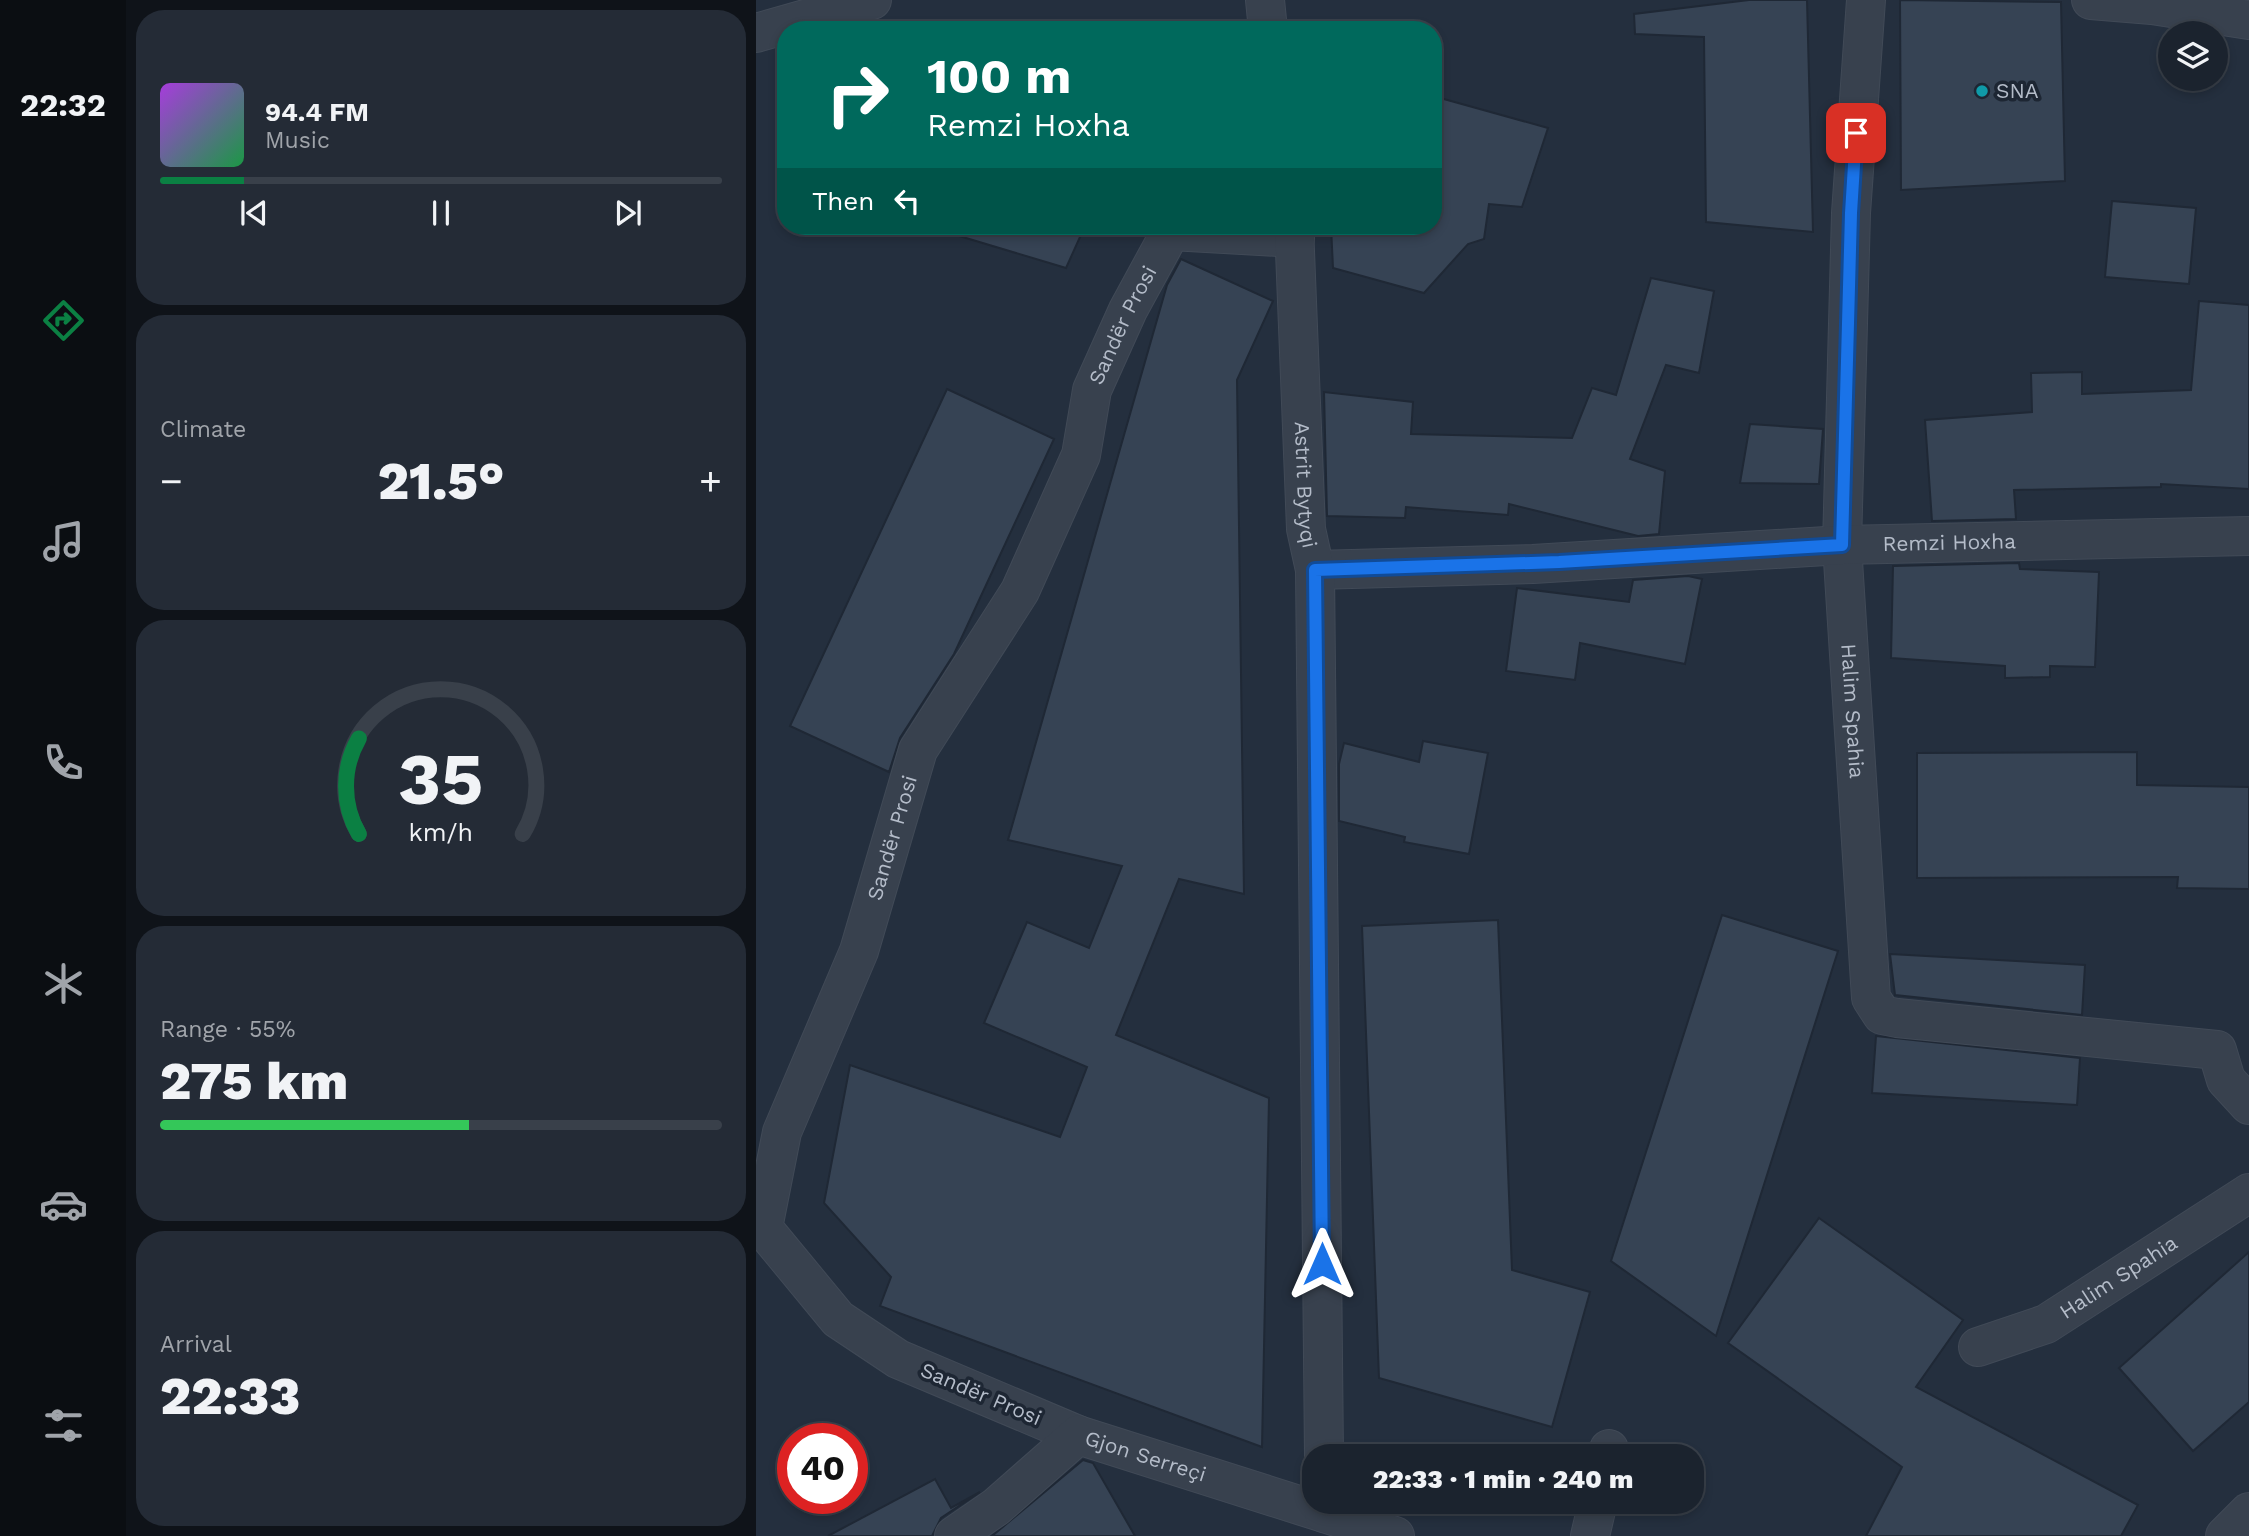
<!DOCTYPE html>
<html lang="en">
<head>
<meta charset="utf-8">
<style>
	:root { --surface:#1b232e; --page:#242b36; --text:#f1f3f6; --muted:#a0a4aa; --line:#39404a; --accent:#0b8043 }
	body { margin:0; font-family:"Work Sans",sans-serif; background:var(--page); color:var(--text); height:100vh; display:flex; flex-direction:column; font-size:26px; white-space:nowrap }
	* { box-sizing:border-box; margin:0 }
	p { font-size:23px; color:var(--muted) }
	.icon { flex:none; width:38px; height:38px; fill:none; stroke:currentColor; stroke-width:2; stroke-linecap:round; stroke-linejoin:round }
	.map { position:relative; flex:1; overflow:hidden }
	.side { display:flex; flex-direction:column; gap:10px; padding:10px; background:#0f1319; width:630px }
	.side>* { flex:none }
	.banner { position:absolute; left:21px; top:21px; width:665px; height:214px; border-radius:28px; box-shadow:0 4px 10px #0003,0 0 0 2px var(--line); background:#00695c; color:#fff; overflow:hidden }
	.tools { position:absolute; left:1402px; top:21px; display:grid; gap:14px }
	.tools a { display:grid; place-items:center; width:70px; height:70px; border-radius:50%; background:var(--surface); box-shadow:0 4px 10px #0003,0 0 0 2px var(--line); font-size:35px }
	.speed { position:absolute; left:21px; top:1423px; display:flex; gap:14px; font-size:35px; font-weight:700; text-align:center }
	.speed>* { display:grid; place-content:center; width:91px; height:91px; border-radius:50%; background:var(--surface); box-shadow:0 4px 10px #0003,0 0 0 2px var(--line); line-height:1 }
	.speed .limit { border:10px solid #d22; background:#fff; color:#111 }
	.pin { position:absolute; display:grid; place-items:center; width:60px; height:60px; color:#fff; margin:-30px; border-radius:14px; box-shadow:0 4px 10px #0006 }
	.me { position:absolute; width:77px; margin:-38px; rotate:0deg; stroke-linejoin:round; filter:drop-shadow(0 0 5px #0008) }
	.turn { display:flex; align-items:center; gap:24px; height:147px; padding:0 35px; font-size:32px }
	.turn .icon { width:91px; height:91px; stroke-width:2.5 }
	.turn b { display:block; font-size:49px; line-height:60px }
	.then { display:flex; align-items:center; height:66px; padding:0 35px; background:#0003; gap:14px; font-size:26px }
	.big { font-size:52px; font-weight:800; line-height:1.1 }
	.side .tile { flex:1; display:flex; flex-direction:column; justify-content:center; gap:10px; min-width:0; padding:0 24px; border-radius:28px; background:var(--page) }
	.side .dial { align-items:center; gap:0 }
	.dial svg { height:182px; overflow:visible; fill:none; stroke:var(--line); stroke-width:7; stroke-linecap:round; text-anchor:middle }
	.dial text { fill:var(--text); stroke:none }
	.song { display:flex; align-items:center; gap:21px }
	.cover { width:84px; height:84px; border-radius:10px; background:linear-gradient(135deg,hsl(280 70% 55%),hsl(140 70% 35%)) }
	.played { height:7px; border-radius:4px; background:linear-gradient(90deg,var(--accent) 15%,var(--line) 15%) }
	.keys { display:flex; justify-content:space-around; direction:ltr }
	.heat { display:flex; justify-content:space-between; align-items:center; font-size:38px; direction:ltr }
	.charge { height:10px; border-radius:5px; background:linear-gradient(90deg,#34c759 55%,var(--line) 0) }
	.trip { position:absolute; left:546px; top:1444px; width:402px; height:70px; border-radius:28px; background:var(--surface); box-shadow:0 4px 10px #0003,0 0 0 2px var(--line); font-weight:800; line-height:70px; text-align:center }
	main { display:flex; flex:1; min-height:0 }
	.tabs { display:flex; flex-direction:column; width:126px; justify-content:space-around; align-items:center; background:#0b0e12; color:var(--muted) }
	.tabs .icon { width:49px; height:49px }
	.tabs .on { color:var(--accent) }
	.tabs b { font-size:32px; color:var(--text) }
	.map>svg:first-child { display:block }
	.building { fill:#364354; stroke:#1f2835; stroke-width:2 }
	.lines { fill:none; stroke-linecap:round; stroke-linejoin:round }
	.minor-casing { stroke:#414a57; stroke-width:40 }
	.tertiary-casing { stroke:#414a57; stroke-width:40 }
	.minor { stroke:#38414e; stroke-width:38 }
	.tertiary { stroke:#38414e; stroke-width:38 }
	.route-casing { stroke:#114b97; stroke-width:18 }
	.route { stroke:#1a73e8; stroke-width:12 }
	.culture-dot { fill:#0f9aa8; stroke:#1d2633; stroke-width:2.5 }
	.labels { text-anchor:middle; stroke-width:7; stroke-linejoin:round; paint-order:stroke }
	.poi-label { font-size:21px; fill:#b4bcc9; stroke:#1d2633; text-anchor:start }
	.street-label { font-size:21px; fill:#b4bcc9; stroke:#1d2633 }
</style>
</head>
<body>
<main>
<nav class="tabs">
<b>22:32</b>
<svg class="icon on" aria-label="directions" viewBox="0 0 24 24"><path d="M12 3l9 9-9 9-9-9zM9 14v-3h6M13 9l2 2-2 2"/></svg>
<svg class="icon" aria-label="music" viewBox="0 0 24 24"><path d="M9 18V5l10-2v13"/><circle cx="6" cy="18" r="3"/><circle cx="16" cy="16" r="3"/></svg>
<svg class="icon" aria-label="phone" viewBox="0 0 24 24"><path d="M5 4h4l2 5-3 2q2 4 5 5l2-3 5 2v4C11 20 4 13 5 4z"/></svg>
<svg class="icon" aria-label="climate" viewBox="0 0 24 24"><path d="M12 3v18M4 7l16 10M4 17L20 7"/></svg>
<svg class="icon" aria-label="car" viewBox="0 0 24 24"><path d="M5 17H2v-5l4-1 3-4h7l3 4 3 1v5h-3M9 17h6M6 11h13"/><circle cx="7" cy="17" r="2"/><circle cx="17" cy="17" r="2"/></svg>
<svg class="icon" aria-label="filters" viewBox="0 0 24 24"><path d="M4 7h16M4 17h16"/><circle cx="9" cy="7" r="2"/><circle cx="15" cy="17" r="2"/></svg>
</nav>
<section class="side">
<div class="tile">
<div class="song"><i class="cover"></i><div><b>94.4 FM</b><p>Music</p></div></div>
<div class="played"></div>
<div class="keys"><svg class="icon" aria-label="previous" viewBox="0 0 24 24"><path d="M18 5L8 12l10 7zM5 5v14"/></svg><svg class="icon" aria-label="pause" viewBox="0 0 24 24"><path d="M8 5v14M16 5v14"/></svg><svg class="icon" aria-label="next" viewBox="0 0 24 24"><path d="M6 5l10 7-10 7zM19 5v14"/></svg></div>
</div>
<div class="tile"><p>Climate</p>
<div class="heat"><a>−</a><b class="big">21.5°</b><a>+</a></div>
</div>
<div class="tile dial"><svg viewBox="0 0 100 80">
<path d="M14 69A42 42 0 1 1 86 69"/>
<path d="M14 69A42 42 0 0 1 14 27" stroke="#0b8043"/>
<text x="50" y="56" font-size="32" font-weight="700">35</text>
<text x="50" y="72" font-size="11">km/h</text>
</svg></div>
<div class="tile"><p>Range · 55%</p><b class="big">275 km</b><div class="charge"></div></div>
<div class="tile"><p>Arrival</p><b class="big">22:33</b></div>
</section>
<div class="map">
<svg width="1493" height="1536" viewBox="0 0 1493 1536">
	<rect width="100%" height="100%" fill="#242f3e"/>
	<g class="building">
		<polygon points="993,0 1051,0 1057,232 950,222 948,37 879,34 878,14"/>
		<polygon points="1144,0 1305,2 1309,181 1145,190"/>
		<polygon points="677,96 792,128 766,207 733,204 728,239 712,244 668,293 577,268 575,226 677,226"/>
		<polygon points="1356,201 1440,208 1433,284 1349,277"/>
		<polygon points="201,226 329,226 310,268 200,235"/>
		<polygon points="425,259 517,301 481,380 488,894 423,879 360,1035 513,1098 506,1447 124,1306 135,1277 68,1203 94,1065 304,1137 331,1067 228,1023 271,922 333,948 366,866 252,840 411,285"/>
		<polygon points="895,278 958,291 943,373 910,365 874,459 909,471 903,534 882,536 753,504 752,515 650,507 649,518 571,516 568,392 657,402 655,434 816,438 836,388 860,395"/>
		<polygon points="1443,301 1493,305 1493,489 1405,484 1405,487 1258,490 1260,519 1176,521 1169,420 1276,412 1275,373 1326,372 1326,394 1435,390"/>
		<polygon points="191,389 298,439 198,654 144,738 133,772 34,726"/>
		<polygon points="994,424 1067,429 1063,484 984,483"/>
		<polygon points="1263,563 1264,569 1343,572 1339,667 1294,666 1294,677 1249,678 1249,666 1135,658 1137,566"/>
		<polygon points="932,576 946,579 929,664 824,643 819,680 750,671 761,588 873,602 877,580"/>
		<polygon points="667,741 732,753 713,854 648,842 649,837 583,821 583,764 588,743 663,762"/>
		<polygon points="1381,752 1381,785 1493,787 1493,889 1421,888 1422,877 1161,878 1161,753"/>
		<polygon points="966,915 1082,951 960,1336 855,1261"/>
		<polygon points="742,920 756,1270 834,1292 796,1427 623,1378 606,926"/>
		<polygon points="1134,954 1329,965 1326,1015 1139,995"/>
		<polygon points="1120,1036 1324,1058 1321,1105 1116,1093"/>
		<polygon points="1063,1218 1207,1320 1160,1387 1382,1505 1365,1536 1110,1536 1146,1467 972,1343"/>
		<polygon points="1493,1252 1493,1402 1437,1451 1363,1368"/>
		<polygon points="327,1460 337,1463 379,1536 236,1536"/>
		<polygon points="179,1479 195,1508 224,1492 185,1518 176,1536 72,1536"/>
	</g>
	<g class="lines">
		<defs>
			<g id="minor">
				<path id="s1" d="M 1110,0 L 1095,213 L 1086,545 L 1115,998 L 1126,1015 L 1141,1018 L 1461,1050 L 1470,1080 L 1493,1105"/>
				<polyline points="1335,0 1396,5 1493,20"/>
				<polyline points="0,33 116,0"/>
				<path id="s2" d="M 559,570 L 777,564 L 1086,545 L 1493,536"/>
				<path id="s3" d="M 1222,1347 L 1290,1324 L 1493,1193"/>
				<path id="s4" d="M 322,1435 L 142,1359 L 82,1319 L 7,1228 L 26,1132 L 103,951 L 162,750 L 264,591 L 325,455 L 336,390 L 372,310 L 415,231 L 539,238"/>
				<polyline points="852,1456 853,1449"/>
				<path id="s5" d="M 198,1536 L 240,1507 L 322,1435 L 568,1513"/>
				<polyline points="834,1536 842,1502"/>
				<polyline points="1469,1536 1493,1512"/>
			</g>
			<g id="tertiary">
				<polyline points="509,0 512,30"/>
				<path id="s6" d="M 538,226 L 550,529 L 559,570 L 568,1456"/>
				<polyline points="568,1502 568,1513 639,1536"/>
			</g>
		</defs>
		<use href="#minor" class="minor-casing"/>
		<use href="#tertiary" class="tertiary-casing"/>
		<use href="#minor" class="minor"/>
		<use href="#tertiary" class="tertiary"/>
	</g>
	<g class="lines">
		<defs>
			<polyline id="route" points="566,1264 559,570 803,562 1086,545 1095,213 1100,133"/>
		</defs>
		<use href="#route" class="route-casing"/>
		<use href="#route" class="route"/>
	</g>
	<circle class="culture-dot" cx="1226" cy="91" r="7"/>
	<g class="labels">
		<g class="poi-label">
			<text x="1240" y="98">SNA</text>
		</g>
		<g class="street-label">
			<text dy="7" stroke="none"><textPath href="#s4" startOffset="1365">Sandër Prosi</textPath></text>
			<text dy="7" stroke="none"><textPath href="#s6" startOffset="259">Astrit Bytyqi</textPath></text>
			<text dy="7" stroke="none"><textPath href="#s2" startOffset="635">Remzi Hoxha</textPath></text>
			<text dy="7" stroke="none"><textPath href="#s1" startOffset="712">Halim Spahia</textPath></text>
			<text dy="7" stroke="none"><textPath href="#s4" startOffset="798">Sandër Prosi</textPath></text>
			<text dy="7" stroke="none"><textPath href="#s3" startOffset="158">Halim Spahia</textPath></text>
			<text transform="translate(225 1394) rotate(23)" y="7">Sandër Prosi</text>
			<text dy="7" stroke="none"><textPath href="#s5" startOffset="231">Gjon Serreçi</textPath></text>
		</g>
	</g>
</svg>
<div class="tools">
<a><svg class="icon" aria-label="layers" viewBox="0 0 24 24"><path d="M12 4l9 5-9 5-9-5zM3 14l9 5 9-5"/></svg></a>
</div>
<div class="speed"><div class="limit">40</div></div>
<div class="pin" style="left:1100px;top:133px;background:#d93025"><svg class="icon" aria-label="arrive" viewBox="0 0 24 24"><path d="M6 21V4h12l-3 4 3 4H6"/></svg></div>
<svg class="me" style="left:566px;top:1264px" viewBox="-20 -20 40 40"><path d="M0-17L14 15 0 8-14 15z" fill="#1a73e8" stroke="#fff" stroke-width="4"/></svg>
<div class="trip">22:33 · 1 min · 240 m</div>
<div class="banner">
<div class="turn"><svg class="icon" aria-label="right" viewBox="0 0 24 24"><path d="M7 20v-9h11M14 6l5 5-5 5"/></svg><div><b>100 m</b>Remzi Hoxha</div></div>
<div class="then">Then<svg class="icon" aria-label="left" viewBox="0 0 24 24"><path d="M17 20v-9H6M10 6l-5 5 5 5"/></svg></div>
</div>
</div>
</main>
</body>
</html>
